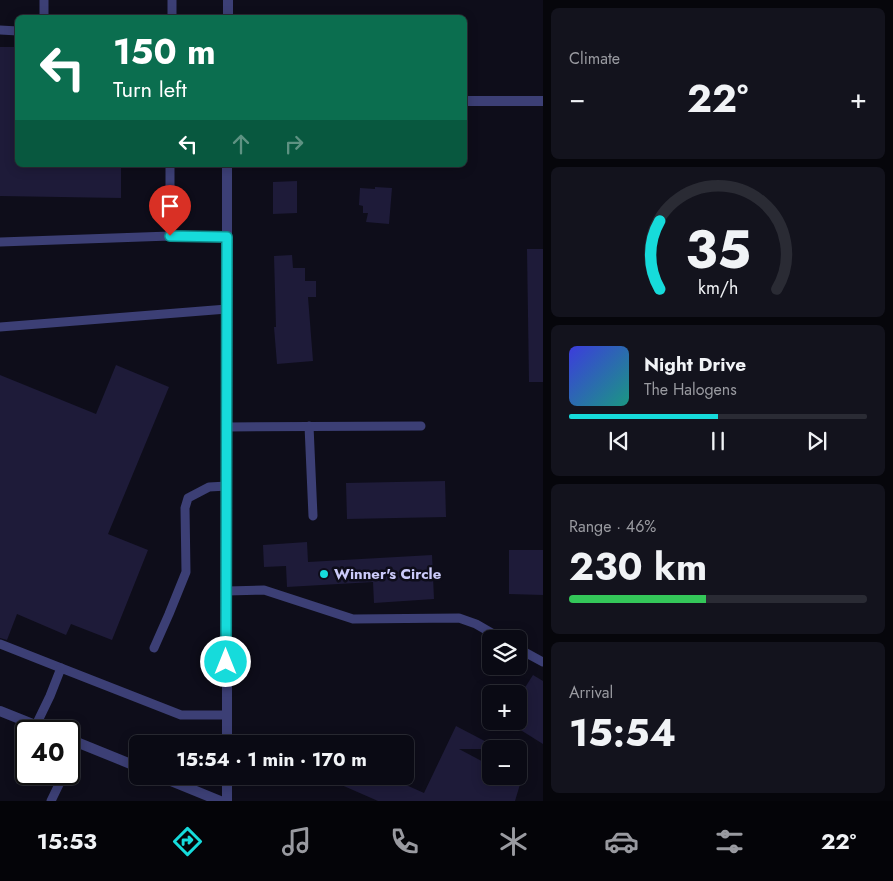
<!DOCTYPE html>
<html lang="en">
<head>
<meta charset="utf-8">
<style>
	:root { --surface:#0a0a14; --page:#13131d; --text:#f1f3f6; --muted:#999aa0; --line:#2a2b34; --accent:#16dbdb }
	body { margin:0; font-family:Jost,sans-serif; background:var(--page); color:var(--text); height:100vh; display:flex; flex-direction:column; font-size:19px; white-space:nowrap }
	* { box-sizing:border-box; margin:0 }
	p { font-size:16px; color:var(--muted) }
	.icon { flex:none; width:28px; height:28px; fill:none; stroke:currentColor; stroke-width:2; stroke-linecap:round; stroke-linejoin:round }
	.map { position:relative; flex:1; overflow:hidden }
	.drawer { display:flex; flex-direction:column; gap:8px; padding:8px; background:#06060b; width:350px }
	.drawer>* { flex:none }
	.guide { position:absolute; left:15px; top:15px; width:452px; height:152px; border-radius:8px; box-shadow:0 2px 12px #0003,0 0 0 1px var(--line); background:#0b6e4f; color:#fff; overflow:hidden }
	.fabs { position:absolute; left:482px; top:630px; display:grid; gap:10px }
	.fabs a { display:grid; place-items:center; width:45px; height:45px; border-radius:8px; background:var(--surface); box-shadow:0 2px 12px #0003,0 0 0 1px var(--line); font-size:25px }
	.speed { position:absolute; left:15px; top:720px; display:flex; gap:10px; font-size:25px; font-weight:700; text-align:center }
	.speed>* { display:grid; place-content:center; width:65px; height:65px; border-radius:50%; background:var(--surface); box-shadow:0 2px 12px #0003,0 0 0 1px var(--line); line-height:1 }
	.speed .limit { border:2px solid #111; border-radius:8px; background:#fff; color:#111 }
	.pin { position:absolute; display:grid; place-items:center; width:42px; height:42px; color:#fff; margin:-51px -21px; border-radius:50% 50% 50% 0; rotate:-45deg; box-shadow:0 0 5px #0007 }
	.pin .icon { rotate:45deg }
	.me { position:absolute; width:55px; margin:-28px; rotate:0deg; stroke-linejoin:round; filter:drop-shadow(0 0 4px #0008) }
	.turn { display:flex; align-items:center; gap:18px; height:105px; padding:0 15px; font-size:22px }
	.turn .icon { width:65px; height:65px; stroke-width:2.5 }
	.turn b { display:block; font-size:35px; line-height:42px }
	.lanes { display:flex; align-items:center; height:48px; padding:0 15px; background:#0003; justify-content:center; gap:25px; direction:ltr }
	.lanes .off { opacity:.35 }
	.big { font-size:38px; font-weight:700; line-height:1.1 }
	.drawer .widget { flex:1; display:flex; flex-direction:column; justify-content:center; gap:8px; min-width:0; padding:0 18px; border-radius:8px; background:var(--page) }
	.drawer .dial { align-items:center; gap:0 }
	.dial svg { height:130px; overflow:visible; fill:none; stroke:var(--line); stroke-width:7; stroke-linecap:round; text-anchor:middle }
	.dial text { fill:var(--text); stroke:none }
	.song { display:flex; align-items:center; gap:15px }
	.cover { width:60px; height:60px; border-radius:8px; background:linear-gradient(135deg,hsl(240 70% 55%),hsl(170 70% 35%)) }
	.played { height:5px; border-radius:2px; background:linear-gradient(90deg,var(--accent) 50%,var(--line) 50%) }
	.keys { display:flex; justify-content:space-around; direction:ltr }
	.heat { display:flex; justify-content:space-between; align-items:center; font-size:28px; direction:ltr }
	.charge { height:8px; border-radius:4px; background:linear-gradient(90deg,#34c759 46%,var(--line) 0) }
	.trip { position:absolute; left:129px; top:735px; width:285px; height:50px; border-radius:8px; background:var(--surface); box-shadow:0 2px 12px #0003,0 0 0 1px var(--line); font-weight:700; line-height:50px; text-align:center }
	.dock { display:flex; height:80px; justify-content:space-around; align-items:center; background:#040408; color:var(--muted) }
	.dock .icon { width:35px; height:35px }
	.dock .current { color:var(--accent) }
	.dock b { font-size:22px; color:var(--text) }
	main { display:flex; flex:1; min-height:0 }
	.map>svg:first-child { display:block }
	.building { fill:#1e1b39 }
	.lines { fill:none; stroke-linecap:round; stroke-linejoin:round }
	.service { stroke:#3c3f75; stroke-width:9 }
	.minor { stroke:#3c3f75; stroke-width:10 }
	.tertiary { stroke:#3c3f75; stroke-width:10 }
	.route-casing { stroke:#0e8e8e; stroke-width:12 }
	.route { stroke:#16dbdb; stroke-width:9 }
	.poi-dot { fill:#16dbdb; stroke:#0e0d1a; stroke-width:2 }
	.labels { text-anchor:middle; stroke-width:5; stroke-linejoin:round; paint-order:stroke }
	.poi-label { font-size:15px; font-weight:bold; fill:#cccbfa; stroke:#0e0d1a; text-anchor:start }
</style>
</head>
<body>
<main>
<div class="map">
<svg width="543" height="801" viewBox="0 0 543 801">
	<rect width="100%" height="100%" fill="#0e0d1a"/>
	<g class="building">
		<polygon points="0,47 18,47 18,165 121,165 121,198 0,196"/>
		<polygon points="297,181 297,213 273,214 273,182"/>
		<polygon points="375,187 392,188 389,224 366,222 368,213 363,213 363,206 359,205 360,188 375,189"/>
		<polygon points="527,249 543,249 543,382 529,382"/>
		<polygon points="292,255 293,268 305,268 305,281 316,281 316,297 308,297 313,361 277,364 274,327 276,327 274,256"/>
		<polygon points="116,365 169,387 108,534 148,550 112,640 71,624 66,635 17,614 7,640 0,638 0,375 96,414"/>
		<polygon points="445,481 446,517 347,519 346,483"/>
		<polygon points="307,542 308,562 432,555 434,599 374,603 373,582 287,587 286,566 264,567 263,545"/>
		<polygon points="509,550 543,550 543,595 509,594"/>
		<polygon points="533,675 543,681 543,744 519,729 519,697"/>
		<polygon points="456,726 500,749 459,749 491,766 491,776 511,776 521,781 515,801 378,801 321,776 386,776 424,793"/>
	</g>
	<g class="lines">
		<g class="service">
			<polyline points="44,0 44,18"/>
			<polyline points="172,18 172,0"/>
			<polyline points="0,30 18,31"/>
			<polyline points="170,236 170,165"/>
			<polyline points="0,242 170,236 227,237"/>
			<polyline points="0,327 227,309"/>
			<polyline points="309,426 313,516"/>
			<polyline points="227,427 421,426"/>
			<polyline points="227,591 264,590 353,619 459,618 476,624 502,639"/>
			<polyline points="0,644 61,668"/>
			<polyline points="154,648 169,614 186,572 185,508 188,498 209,487 227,486"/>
			<polyline points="519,649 543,662"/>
			<polyline points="36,725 50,696 61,668 181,715 227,715"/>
			<polyline points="69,765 79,743"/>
			<polyline points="51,801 64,774"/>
		</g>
		<polyline class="minor" points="465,101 543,101"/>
		<g class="tertiary">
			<polyline points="228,18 228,0"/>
			<polyline points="0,711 50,731"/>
			<polyline points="69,739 138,767"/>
			<polyline points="227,744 227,165"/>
			<polyline points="159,776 220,801"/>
			<polyline points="227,776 227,801"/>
		</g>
	</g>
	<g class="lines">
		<defs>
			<polyline id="route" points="170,236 227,237 226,662"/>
		</defs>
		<use href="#route" class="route-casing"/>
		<use href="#route" class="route"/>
	</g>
	<circle class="poi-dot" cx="324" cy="574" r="5"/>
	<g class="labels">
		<g class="poi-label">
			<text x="334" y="579">Winner's Circle</text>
		</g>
	</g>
</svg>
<div class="fabs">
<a><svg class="icon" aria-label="layers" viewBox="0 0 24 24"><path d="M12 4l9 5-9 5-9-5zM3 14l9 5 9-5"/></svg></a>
<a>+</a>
<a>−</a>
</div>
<div class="speed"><div class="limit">40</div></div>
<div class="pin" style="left:170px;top:236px;background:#d93025"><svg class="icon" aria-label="arrive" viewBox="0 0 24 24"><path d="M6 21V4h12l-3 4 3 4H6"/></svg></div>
<svg class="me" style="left:226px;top:662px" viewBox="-20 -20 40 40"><circle r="17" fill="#16dbdb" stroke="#fff" stroke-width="3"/><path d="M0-11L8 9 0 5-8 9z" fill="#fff"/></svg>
<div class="trip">15:54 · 1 min · 170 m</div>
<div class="guide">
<div class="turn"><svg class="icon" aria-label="left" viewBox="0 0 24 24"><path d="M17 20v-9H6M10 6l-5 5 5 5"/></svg><div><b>150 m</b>Turn left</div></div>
<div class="lanes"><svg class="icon" aria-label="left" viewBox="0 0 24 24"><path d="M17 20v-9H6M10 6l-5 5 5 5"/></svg><svg class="icon off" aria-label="ahead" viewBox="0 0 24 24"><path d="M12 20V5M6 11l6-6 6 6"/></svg><svg class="icon off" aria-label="right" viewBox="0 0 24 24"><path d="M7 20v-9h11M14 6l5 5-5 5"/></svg></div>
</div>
</div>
<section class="drawer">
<div class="widget"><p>Climate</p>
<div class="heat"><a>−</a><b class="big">22°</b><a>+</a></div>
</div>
<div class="widget dial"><svg viewBox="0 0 100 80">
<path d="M14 69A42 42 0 1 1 86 69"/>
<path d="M14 69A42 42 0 0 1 14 27" stroke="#16dbdb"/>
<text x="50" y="56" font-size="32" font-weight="700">35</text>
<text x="50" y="72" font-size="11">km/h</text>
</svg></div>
<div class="widget">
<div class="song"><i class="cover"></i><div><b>Night Drive</b><p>The Halogens</p></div></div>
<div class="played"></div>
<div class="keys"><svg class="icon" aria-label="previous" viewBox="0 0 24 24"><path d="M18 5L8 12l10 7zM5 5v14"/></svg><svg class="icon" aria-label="pause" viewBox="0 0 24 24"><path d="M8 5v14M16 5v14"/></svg><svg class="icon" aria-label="next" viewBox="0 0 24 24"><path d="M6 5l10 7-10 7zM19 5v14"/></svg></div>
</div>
<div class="widget"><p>Range · 46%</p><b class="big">230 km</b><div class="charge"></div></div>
<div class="widget"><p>Arrival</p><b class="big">15:54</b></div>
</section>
</main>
<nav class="dock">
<b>15:53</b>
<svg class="icon current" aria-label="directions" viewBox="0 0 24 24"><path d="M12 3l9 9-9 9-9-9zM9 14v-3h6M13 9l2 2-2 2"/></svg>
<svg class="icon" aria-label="music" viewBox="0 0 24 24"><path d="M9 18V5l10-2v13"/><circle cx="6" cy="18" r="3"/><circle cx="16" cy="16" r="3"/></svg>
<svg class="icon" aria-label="phone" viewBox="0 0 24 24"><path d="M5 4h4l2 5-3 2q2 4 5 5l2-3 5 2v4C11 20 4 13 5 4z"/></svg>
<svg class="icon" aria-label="climate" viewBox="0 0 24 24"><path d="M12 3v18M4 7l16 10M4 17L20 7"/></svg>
<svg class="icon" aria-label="car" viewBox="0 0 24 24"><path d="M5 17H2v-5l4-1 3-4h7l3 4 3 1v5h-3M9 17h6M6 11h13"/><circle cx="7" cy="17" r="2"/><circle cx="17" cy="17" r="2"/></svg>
<svg class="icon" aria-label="filters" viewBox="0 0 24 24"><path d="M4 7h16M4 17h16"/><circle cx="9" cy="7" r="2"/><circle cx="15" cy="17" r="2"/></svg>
<b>22°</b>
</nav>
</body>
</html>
